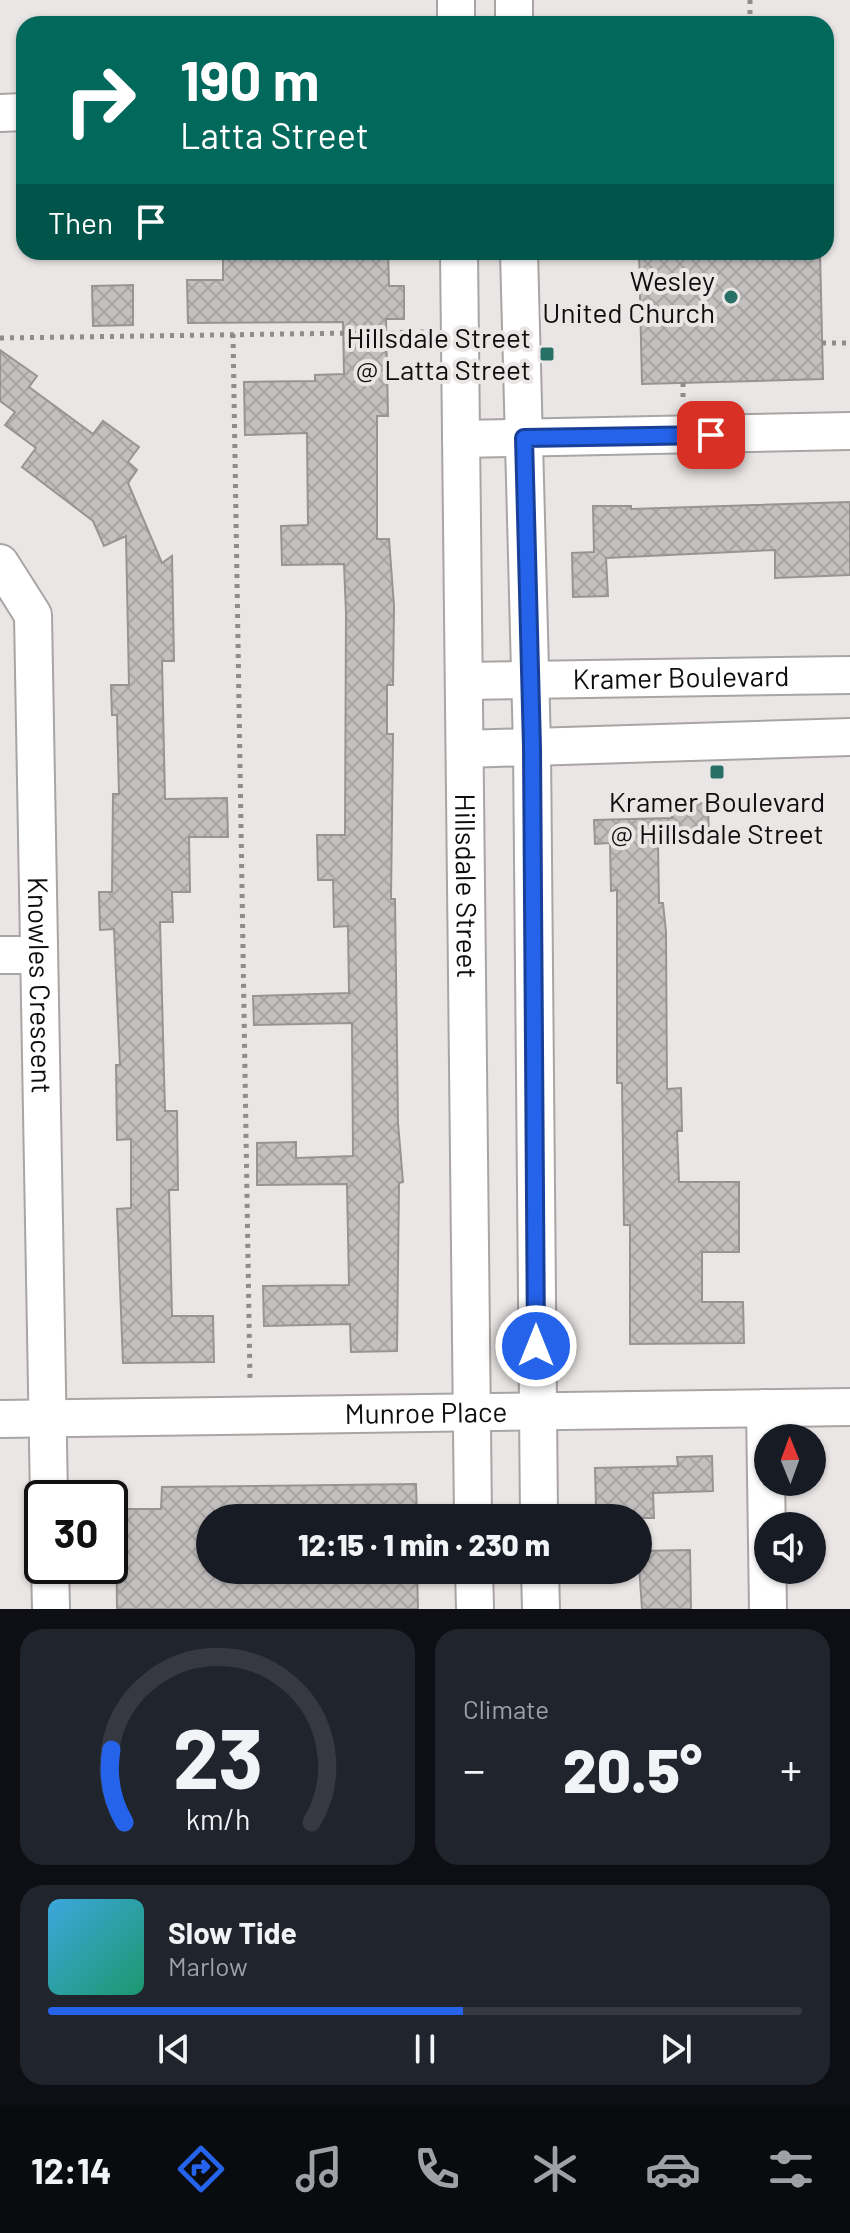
<!DOCTYPE html>
<html lang="en">
<head>
<meta charset="utf-8">
<style>
	:root { --surface:#171b24; --page:#20242c; --text:#f1f3f6; --muted:#9ea1a6; --line:#363941; --accent:#2563eb }
	body { margin:0; font-family:Barlow,sans-serif; background:var(--page); color:var(--text); height:100vh; display:flex; flex-direction:column; font-size:30px; white-space:nowrap }
	* { box-sizing:border-box; margin:0 }
	p { font-size:26px; color:var(--muted) }
	.icon { flex:none; width:44px; height:44px; fill:none; stroke:currentColor; stroke-width:2; stroke-linecap:round; stroke-linejoin:round }
	.map { position:relative; height:1609px; overflow:hidden }
	.side { display:flex; flex-direction:column; gap:20px; padding:20px; background:#0d0f14; flex:1 }
	.side>* { flex:none }
	.hud { position:absolute; left:16px; top:16px; width:818px; height:244px; border-radius:24px; box-shadow:0 2px 6px #0004; background:#00695c; color:#fff; overflow:hidden }
	.needle { width:52px; rotate:359deg }
	.tools { position:absolute; left:754px; top:1424px; display:grid; gap:16px }
	.tools a { display:grid; place-items:center; width:72px; height:72px; border-radius:50%; background:var(--surface); box-shadow:0 2px 6px #0004; font-size:40px }
	.speed { position:absolute; left:24px; top:1480px; display:flex; gap:16px; font-size:40px; font-weight:700; text-align:center }
	.speed>* { display:grid; place-content:center; width:104px; height:104px; border-radius:50%; background:var(--surface); box-shadow:0 2px 6px #0004; line-height:1 }
	.speed .limit { border:4px solid #111; border-radius:12px; background:#fff; color:#111 }
	.pin { position:absolute; display:grid; place-items:center; width:68px; height:68px; color:#fff; margin:-34px; border-radius:16px; box-shadow:0 4px 12px #0006 }
	.me { position:absolute; width:88px; margin:-44px; rotate:0deg; stroke-linejoin:round; filter:drop-shadow(0 0 6px #0008) }
	.turn { display:flex; align-items:center; gap:28px; height:168px; padding:0 32px; font-size:36px }
	.turn .icon { width:104px; height:104px; stroke-width:2.5 }
	.turn b { display:block; font-size:56px; line-height:68px }
	.then { display:flex; align-items:center; height:76px; padding:0 32px; background:#0003; gap:16px; font-size:30px }
	.big { font-size:60px; font-weight:800; line-height:1.1 }
	.side .tile { flex:1; display:flex; flex-direction:column; justify-content:center; gap:12px; min-width:0; padding:0 28px; border-radius:24px; background:var(--page) }
	.side .dial { align-items:center; gap:0 }
	.dial svg { height:208px; overflow:visible; fill:none; stroke:var(--line); stroke-width:7; stroke-linecap:round; text-anchor:middle }
	.dial text { fill:var(--text); stroke:none }
	.song { display:flex; align-items:center; gap:24px }
	.cover { width:96px; height:96px; border-radius:12px; background:linear-gradient(135deg,hsl(200 70% 55%),hsl(160 70% 35%)) }
	.played { height:8px; border-radius:4px; background:linear-gradient(90deg,var(--accent) 55%,var(--line) 55%) }
	.keys { display:flex; justify-content:space-around; direction:ltr }
	.heat { display:flex; justify-content:space-between; align-items:center; font-size:44px; direction:ltr }
	.side .tiles { flex:1; display:grid; gap:20px; grid-template-columns:1fr 1fr }
	.tile:last-child { grid-column:span 2 }
	.trip { position:absolute; left:196px; top:1504px; width:456px; height:80px; border-radius:40px; background:var(--surface); box-shadow:0 2px 6px #0004; font-weight:800; line-height:80px; text-align:center }
	.tab-bar { display:flex; height:128px; justify-content:space-around; align-items:center; background:#090b0e; color:var(--muted) }
	.tab-bar .icon { width:56px; height:56px }
	.tab-bar .on { color:var(--accent) }
	.tab-bar b { font-size:36px; color:var(--text) }
	.map>svg:first-child { display:block }
	.building { fill:url(#building-cross-hatch); stroke:#989494; stroke-width:2 }
	.lines { fill:none; stroke-linecap:round; stroke-linejoin:round }
	.minor-casing { stroke:#a9a5a4; stroke-width:40 }
	.path { stroke:#8f8c8b; stroke-width:5; stroke-dasharray:4 6; stroke-linecap:butt }
	.minor { stroke:#fff; stroke-width:36 }
	.route-casing { stroke:#184099; stroke-width:20 }
	.route { stroke:#2563eb; stroke-width:14 }
	.poi-dot { fill:#286f65; stroke:#eae6e5; stroke-width:3 }
	.labels { text-anchor:middle; stroke-width:8; stroke-linejoin:round; paint-order:stroke }
	.poi-label { font-size:28px; fill:#0f0d0d; stroke:#eae6e5; text-anchor:end }
	.street-label { font-size:28px; fill:#0f0d0d; stroke:#eae6e5 }
</style>
</head>
<body>
<div class="map">
<svg width="850" height="1609" viewBox="0 0 850 1609">
	<defs>
		<pattern id="building-cross-hatch" width="8" height="8" patternUnits="userSpaceOnUse" patternTransform="scale(2)"><rect width="8" height="8" fill="#c4c0c0"/><path d="M0 0l8 8M0 8l8-8" fill="none" stroke="#a7a4a4"/></pattern>
	</defs>
	<rect width="100%" height="100%" fill="#eae6e5"/>
	<g class="building">
		<polygon points="223,252 388,252 389,286 404,286 404,319 386,319 388,416 377,416 377,539 389,539 394,606 393,685 387,685 387,734 393,734 391,899 395,899 398,1123 403,1182 399,1183 397,1351 351,1352 350,1324 264,1326 263,1286 349,1285 347,1184 257,1185 257,1143 296,1142 296,1158 353,1156 352,1023 254,1025 253,996 349,993 348,926 334,927 333,880 318,880 317,835 345,835 346,613 344,564 282,565 281,526 308,525 307,433 245,435 244,382 315,381 315,375 344,374 343,322 188,323 187,280 223,280"/>
		<polygon points="639,252 820,252 823,379 642,384"/>
		<polygon points="133,285 133,325 93,326 92,286"/>
		<polygon points="0,350 37,376 29,387 93,434 103,421 139,447 128,462 137,470 128,483 162,563 172,556 174,661 162,661 165,799 227,798 228,837 189,837 190,892 172,892 173,922 160,922 165,1111 177,1111 178,1190 169,1190 172,1316 213,1316 214,1362 123,1363 117,1209 131,1208 131,1139 117,1140 116,1065 120,1065 114,929 100,930 99,892 112,892 113,794 119,794 117,715 112,715 111,685 129,685 126,536 104,546 93,521 22,467 36,448 5,425 15,412 0,401"/>
		<polygon points="850,502 850,575 775,578 775,550 606,558 608,596 573,597 572,553 594,552 593,506 631,506 631,509"/>
		<polygon points="708,803 709,842 658,843 659,903 663,903 666,932 667,1089 681,1088 682,1131 677,1131 679,1182 739,1182 739,1252 702,1252 702,1302 743,1302 744,1343 630,1344 630,1225 624,1225 622,1083 617,1083 617,890 611,891 610,843 595,844 594,820 672,818 672,804"/>
		<polygon points="712,1456 713,1491 653,1493 654,1518 607,1518 606,1505 596,1506 595,1468 678,1466 677,1457"/>
		<polygon points="416,1484 417,1518 210,1518 210,1570 417,1570 418,1609 117,1609 116,1509 161,1509 162,1487"/>
		<polygon points="690,1550 691,1609 642,1609 638,1551"/>
	</g>
	<g class="lines">
		<defs>
			<g id="minor">
				<polyline points="456,0 456,24"/>
				<polyline points="514,24 514,0"/>
				<polyline points="0,113 24,112"/>
				<path id="s1" d="M 459,252 L 473,1518"/>
				<polyline points="519,252 532,747 539,1518"/>
				<polyline points="461,439 850,431"/>
				<path id="s2" d="M 0,563 L 33,615 L 49,1498"/>
				<path id="s3" d="M 465,681 L 850,675"/>
				<polyline points="465,749 850,737"/>
				<polyline points="0,955 38,955"/>
				<polyline points="765,1408 768,1609"/>
				<path id="s4" d="M 0,1419 L 850,1407"/>
				<polyline points="50,1566 51,1609"/>
				<polyline points="474,1570 475,1609"/>
				<polyline points="540,1570 541,1609"/>
			</g>
		</defs>
		<use href="#minor" class="minor-casing"/>
		<g class="path">
			<polyline points="750,0 750,24"/>
			<polyline points="233,334 250,1381"/>
			<polyline points="0,338 427,332"/>
			<polyline points="822,343 850,343"/>
			<polyline points="683,383 683,402"/>
		</g>
		<use href="#minor" class="minor"/>
	</g>
	<g class="lines">
		<defs>
			<polyline id="route" points="536,1346 532,747 524,438 711,435"/>
		</defs>
		<use href="#route" class="route-casing"/>
		<use href="#route" class="route"/>
	</g>
	<g class="poi-dot">
		<circle cx="731" cy="297" r="8"/>
		<rect x="539" y="346" width="16" height="16" rx="4"/>
		<rect x="709" y="764" width="16" height="16" rx="4"/>
	</g>
	<g class="labels">
		<g class="poi-label">
			<text x="715" y="291">Wesley<tspan x="715" dy="32">United Church</tspan></text>
			<text x="531" y="348">Hillsdale Street<tspan x="531" dy="32">@ Latta Street</tspan></text>
			<text x="717" y="812" text-anchor="middle">Kramer Boulevard<tspan x="717" dy="32">@ Hillsdale Street</tspan></text>
		</g>
		<g class="street-label">
			<text dy="10" stroke="none"><textPath href="#s3" startOffset="216">Kramer Boulevard</textPath></text>
			<text dy="10" stroke="none"><textPath href="#s1" startOffset="634">Hillsdale Street</textPath></text>
			<text dy="10" stroke="none"><textPath href="#s2" startOffset="432">Knowles Crescent</textPath></text>
			<text dy="10" stroke="none"><textPath href="#s4" startOffset="426">Munroe Place</textPath></text>
		</g>
	</g>
</svg>
<div class="tools">
<a><svg class="needle" viewBox="-14 -14 28 28"><path d="M0-13l5 13h-10z" fill="#e53935"/><path d="M0 13l5-13h-10z" fill="#9ea1a6"/></svg></a>
<a><svg class="icon" aria-label="sound" viewBox="0 0 24 24"><path d="M4 9h4l5-4v14l-5-4H4zM17 9q2 3 0 6"/></svg></a>
</div>
<div class="speed"><div class="limit">30</div></div>
<div class="pin" style="left:711px;top:435px;background:#d93025"><svg class="icon" aria-label="arrive" viewBox="0 0 24 24"><path d="M6 21V4h12l-3 4 3 4H6"/></svg></div>
<svg class="me" style="left:536px;top:1346px" viewBox="-20 -20 40 40"><circle r="17" fill="#2563eb" stroke="#fff" stroke-width="3"/><path d="M0-11L8 9 0 5-8 9z" fill="#fff"/></svg>
<div class="trip">12:15 · 1 min · 230 m</div>
<div class="hud">
<div class="turn"><svg class="icon" aria-label="right" viewBox="0 0 24 24"><path d="M7 20v-9h11M14 6l5 5-5 5"/></svg><div><b>190 m</b>Latta Street</div></div>
<div class="then">Then<svg class="icon" aria-label="arrive" viewBox="0 0 24 24"><path d="M6 21V4h12l-3 4 3 4H6"/></svg></div>
</div>
</div>
<section class="side">
<div class="tiles">
<div class="tile dial"><svg viewBox="0 0 100 80">
<path d="M14 69A42 42 0 1 1 86 69"/>
<path d="M14 69A42 42 0 0 1 9 41" stroke="#2563eb"/>
<text x="50" y="56" font-size="32" font-weight="700">23</text>
<text x="50" y="72" font-size="11">km/h</text>
</svg></div>
<div class="tile"><p>Climate</p>
<div class="heat"><a>−</a><b class="big">20.5°</b><a>+</a></div>
</div>
<div class="tile">
<div class="song"><i class="cover"></i><div><b>Slow Tide</b><p>Marlow</p></div></div>
<div class="played"></div>
<div class="keys"><svg class="icon" aria-label="previous" viewBox="0 0 24 24"><path d="M18 5L8 12l10 7zM5 5v14"/></svg><svg class="icon" aria-label="pause" viewBox="0 0 24 24"><path d="M8 5v14M16 5v14"/></svg><svg class="icon" aria-label="next" viewBox="0 0 24 24"><path d="M6 5l10 7-10 7zM19 5v14"/></svg></div>
</div>
</div>
</section>
<nav class="tab-bar">
<b>12:14</b>
<svg class="icon on" aria-label="directions" viewBox="0 0 24 24"><path d="M12 3l9 9-9 9-9-9zM9 14v-3h6M13 9l2 2-2 2"/></svg>
<svg class="icon" aria-label="music" viewBox="0 0 24 24"><path d="M9 18V5l10-2v13"/><circle cx="6" cy="18" r="3"/><circle cx="16" cy="16" r="3"/></svg>
<svg class="icon" aria-label="phone" viewBox="0 0 24 24"><path d="M5 4h4l2 5-3 2q2 4 5 5l2-3 5 2v4C11 20 4 13 5 4z"/></svg>
<svg class="icon" aria-label="climate" viewBox="0 0 24 24"><path d="M12 3v18M4 7l16 10M4 17L20 7"/></svg>
<svg class="icon" aria-label="car" viewBox="0 0 24 24"><path d="M5 17H2v-5l4-1 3-4h7l3 4 3 1v5h-3M9 17h6M6 11h13"/><circle cx="7" cy="17" r="2"/><circle cx="17" cy="17" r="2"/></svg>
<svg class="icon" aria-label="filters" viewBox="0 0 24 24"><path d="M4 7h16M4 17h16"/><circle cx="9" cy="7" r="2"/><circle cx="15" cy="17" r="2"/></svg>
</nav>
</body>
</html>
